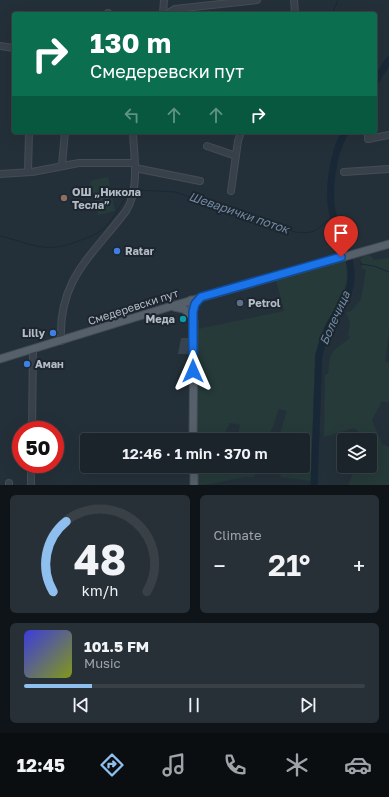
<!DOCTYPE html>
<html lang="en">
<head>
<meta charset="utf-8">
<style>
	:root { --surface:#1b242b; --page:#283037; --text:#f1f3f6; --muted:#a0a4a9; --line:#394147; --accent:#8fbfef }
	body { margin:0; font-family:"Golos Text",sans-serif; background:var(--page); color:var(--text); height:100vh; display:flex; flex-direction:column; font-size:15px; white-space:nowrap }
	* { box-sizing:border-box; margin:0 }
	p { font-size:13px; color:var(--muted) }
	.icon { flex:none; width:22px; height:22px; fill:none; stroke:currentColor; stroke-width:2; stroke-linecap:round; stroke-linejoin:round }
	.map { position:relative; height:485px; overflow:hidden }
	.side { display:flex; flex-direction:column; gap:10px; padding:10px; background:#0f1418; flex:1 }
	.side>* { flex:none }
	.guide { position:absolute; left:12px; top:12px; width:365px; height:122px; border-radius:4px; box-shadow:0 4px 16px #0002,0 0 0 1px var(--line); background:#0b6e4f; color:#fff; overflow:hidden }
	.controls { position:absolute; left:337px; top:433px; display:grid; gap:8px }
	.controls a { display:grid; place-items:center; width:40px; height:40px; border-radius:4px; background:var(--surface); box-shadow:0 4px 16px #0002,0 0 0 1px var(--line); font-size:20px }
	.speed { position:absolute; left:12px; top:421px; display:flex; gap:8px; font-size:20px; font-weight:700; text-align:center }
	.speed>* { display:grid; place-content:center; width:52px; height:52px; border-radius:50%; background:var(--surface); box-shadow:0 4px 16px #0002,0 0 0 1px var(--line); line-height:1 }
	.speed .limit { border:6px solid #d22; background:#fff; color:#111 }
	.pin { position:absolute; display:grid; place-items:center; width:34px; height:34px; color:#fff; margin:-41px -17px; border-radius:50% 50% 50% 0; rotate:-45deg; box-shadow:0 0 4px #0007 }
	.pin .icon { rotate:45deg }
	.me { position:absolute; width:44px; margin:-22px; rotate:0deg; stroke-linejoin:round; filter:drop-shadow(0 0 3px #0008) }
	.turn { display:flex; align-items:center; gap:14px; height:84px; padding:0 12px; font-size:18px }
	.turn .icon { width:52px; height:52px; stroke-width:2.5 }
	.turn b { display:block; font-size:28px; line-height:34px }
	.lanes { display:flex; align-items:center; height:38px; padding:0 12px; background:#0003; justify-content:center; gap:20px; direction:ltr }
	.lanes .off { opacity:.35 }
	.big { font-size:30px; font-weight:600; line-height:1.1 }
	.side .card { flex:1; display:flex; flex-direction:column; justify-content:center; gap:6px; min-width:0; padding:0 14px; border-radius:6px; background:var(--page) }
	.side .dial { align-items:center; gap:0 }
	.dial svg { height:104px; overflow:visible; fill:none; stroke:var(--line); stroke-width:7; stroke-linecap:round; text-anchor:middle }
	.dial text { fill:var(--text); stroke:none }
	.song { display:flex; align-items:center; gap:12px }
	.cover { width:48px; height:48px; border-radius:6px; background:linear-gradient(135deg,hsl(240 70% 55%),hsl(70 70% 35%)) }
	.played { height:4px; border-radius:2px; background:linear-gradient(90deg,var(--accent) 20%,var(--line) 20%) }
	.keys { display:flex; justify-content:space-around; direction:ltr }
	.heat { display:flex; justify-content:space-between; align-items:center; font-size:22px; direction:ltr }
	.side .tiles { flex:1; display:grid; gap:10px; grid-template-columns:1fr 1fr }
	.card:last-child { grid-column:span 2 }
	.trip { position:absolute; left:80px; top:433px; width:230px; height:40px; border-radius:4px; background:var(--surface); box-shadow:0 4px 16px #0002,0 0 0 1px var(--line); font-weight:600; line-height:40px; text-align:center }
	.tabs { display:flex; height:64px; justify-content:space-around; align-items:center; background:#0b0e11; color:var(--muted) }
	.tabs .icon { width:28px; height:28px }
	.tabs .selected { color:var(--accent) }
	.tabs b { font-size:18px; color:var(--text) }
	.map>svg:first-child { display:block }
	.green { fill:#263a3a }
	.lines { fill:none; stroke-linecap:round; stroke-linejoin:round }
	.stream { stroke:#192836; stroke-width:1 }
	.river { stroke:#192836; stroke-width:7 }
	.building { fill:#374450 }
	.minor-casing { stroke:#444d56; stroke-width:8 }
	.major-casing { stroke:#444d56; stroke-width:9 }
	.minor { stroke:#38414a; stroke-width:6 }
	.major { stroke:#56606a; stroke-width:7 }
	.route-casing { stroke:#114b97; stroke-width:10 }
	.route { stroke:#1a73e8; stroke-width:7 }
	.education-dot { fill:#8d6e63; stroke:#1d262f; stroke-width:1.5 }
	.shop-dot { fill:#3f7fe0; stroke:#1d262f; stroke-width:1.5 }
	.service-dot { fill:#5c6f8a; stroke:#1d262f; stroke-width:1.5 }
	.culture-dot { fill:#0f9aa8; stroke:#1d262f; stroke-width:1.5 }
	.labels { text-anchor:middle; stroke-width:4; stroke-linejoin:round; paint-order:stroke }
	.poi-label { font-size:11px; font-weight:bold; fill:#b3bcc5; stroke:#1d262f; text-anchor:start }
	.street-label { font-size:11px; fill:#b3bcc5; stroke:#1d262f }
	.water-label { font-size:12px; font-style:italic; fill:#6f8aa2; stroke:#1d262f }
</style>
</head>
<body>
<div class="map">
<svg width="389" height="485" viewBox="0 0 389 485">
	<rect width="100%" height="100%" fill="#243039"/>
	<g class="green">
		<polygon points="108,177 115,211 98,215 90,181"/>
		<polygon points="370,255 374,260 389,258 389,332 385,361 389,363 389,403 382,401 372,420 382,444 389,447 389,485 348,485 356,467 370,466 370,440 362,440 359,432 354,428 324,437 325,375 328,374 330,358 334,350 350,338 348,335 350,323 346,312 351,311 361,300 366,270 362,268 362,262 360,260 364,256"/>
		<path d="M 345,259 C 351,286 342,295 330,317 C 323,329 319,341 315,355 L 311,481 L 280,477 L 285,466 L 303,466 L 303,440 L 293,440 L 279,436 L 287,411 L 279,409 L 268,440 L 237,440 L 240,425 L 230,423 L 221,440 L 197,440 L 196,332 L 198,329 L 284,311 L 276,280 Z"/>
		<path d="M 197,466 L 258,466 L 254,477 C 235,476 217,485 197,485 Z"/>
	</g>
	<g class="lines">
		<g class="stream">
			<polyline points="332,14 338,0"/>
			<path d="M 138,190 L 175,192 L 295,232 C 320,235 316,227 334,216"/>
			<path d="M 0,236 C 34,244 45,255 81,240 C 88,238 97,234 103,229 C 115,218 120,204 130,192"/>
			<polyline points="360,264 374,266 389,272"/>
			<polyline points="350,265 353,264"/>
		</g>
		<g class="river">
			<polyline points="375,82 389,60"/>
			<path d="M 314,485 L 319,355 C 322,344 325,334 330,324 C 338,310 350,296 351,280 C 353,259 341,237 334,218 C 326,194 333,154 345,132"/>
		</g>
	</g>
	<polygon class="building" points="181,338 189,338 188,354 178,354"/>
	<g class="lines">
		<defs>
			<g id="minor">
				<polyline points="294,0 295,12"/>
				<polyline points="170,12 175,9 257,0"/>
				<polyline points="108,14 108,13"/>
				<polyline points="163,14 164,0"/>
				<polyline points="0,46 14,48"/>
				<polyline points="368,132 368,139 389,135"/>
				<polyline points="207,146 236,156"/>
				<polyline points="62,165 65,132"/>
				<polyline points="135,168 200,181"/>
				<polyline points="28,172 29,132"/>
				<polyline points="344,172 389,169"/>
				<polyline points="0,174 32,172 79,163 134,163"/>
				<polyline points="231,191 238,141 241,132"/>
				<path d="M 61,341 C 58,279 92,256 126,211 C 140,189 134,157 133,132"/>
				<polyline points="32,430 33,349"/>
				<polyline points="9,485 9,483"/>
				<polyline points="31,485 31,464"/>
			</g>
			<g id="major">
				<polyline points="191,300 194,322 193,440"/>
				<polyline points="174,307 184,309 190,315"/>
				<polyline points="0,359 172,306 389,244"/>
				<polyline points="194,466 194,485"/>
			</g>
		</defs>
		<use href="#minor" class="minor-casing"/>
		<use href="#major" class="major-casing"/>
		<use href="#minor" class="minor"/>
		<use href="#major" class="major"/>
	</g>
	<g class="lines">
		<defs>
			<polyline id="route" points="193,371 193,312 195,304 201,297 341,257"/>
		</defs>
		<use href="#route" class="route-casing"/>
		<use href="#route" class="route"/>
	</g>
	<circle class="education-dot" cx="64" cy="198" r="4"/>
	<g class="shop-dot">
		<circle cx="117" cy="251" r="4"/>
		<circle cx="53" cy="333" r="4"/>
		<circle cx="27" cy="364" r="4"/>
	</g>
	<circle class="service-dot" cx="240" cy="303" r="4"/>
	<circle class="culture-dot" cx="183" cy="319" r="4"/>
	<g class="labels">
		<g class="poi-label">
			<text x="72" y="196">ОШ „Никола<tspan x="72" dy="13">Тесла”</tspan></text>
			<text x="125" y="255">Ratar</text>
			<text x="248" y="307">Petrol</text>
			<text x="175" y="323" text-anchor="end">Меда</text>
			<text x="45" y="337" text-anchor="end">Lilly</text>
			<text x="35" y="368">Аман</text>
		</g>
		<g class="street-label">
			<text transform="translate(133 307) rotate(-18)" y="4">Смедеревски пут</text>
		</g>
		<g class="water-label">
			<text transform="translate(239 213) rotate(19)" y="4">Шеварички поток</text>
			<text transform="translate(335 318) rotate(-66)" y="4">Болечица</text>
		</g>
	</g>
</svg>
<div class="controls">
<a><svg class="icon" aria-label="layers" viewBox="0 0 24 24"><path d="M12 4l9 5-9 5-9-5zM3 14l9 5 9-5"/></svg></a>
</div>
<div class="speed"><div class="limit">50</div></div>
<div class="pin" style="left:341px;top:257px;background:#d93025"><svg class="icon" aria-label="arrive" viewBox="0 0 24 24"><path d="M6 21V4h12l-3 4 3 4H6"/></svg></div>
<svg class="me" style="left:193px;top:371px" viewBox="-20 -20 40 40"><path d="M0-17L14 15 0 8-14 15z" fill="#1a73e8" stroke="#fff" stroke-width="4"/></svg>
<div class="trip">12:46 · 1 min · 370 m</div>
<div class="guide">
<div class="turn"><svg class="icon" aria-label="right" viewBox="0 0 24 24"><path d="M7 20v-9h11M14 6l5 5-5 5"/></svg><div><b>130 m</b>Смедеревски пут</div></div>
<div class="lanes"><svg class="icon off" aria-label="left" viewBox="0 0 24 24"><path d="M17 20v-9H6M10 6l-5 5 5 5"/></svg><svg class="icon off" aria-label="ahead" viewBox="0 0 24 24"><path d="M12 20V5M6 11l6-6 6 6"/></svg><svg class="icon off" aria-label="ahead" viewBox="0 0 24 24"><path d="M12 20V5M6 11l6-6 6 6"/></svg><svg class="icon" aria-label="right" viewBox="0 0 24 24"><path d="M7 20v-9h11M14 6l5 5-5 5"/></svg></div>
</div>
</div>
<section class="side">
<div class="tiles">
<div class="card dial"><svg viewBox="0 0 100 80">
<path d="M14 69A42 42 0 1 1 86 69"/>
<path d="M14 69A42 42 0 0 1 24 15" stroke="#8fbfef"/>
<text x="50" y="56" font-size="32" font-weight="700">48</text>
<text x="50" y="72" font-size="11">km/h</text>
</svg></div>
<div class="card"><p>Climate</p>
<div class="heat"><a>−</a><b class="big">21°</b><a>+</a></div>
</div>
<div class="card">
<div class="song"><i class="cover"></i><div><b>101.5 FM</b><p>Music</p></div></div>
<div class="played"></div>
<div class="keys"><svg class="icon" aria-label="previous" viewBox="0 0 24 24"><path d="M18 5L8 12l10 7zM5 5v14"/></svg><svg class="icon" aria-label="pause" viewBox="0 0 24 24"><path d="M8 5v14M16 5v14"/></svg><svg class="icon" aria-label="next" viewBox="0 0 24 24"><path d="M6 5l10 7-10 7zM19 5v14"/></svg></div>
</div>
</div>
</section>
<nav class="tabs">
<b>12:45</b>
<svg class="icon selected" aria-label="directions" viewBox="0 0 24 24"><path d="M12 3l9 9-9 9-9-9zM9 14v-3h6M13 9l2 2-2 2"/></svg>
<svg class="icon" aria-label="music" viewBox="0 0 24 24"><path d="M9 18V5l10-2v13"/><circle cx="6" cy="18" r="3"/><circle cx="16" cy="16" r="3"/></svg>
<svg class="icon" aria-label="phone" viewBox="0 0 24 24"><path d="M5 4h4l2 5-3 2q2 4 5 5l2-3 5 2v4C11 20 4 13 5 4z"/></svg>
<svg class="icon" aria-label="climate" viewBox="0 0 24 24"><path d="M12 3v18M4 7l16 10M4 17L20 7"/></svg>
<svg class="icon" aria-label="car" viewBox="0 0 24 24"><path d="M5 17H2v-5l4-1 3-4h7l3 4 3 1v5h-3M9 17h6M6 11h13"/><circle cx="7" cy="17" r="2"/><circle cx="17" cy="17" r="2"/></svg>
</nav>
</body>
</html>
